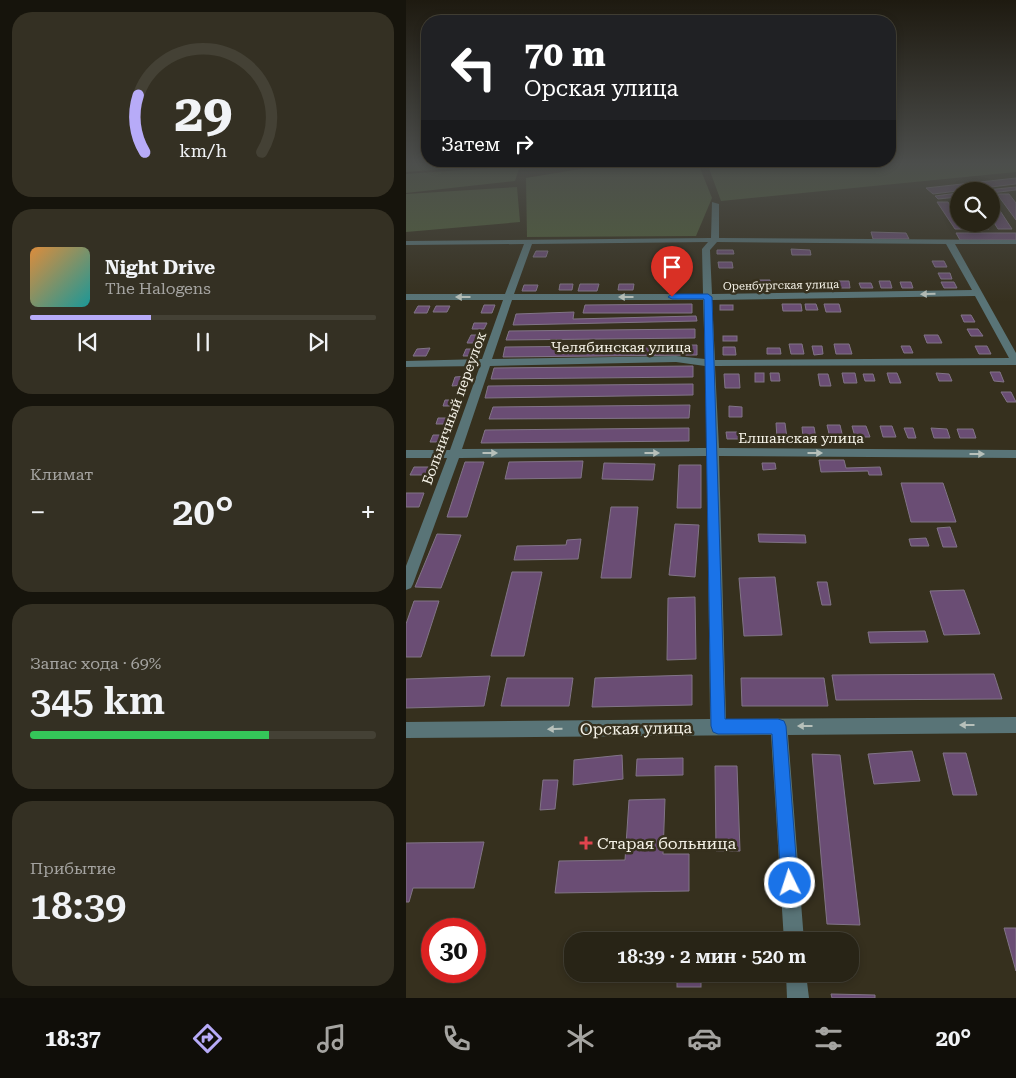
<!DOCTYPE html>
<html lang="ru">
<head>
<meta charset="utf-8">
<style>
	:root { --surface:#282416; --page:#343023; --text:#f1f3f6; --muted:#a5a4a1; --line:#444135; --accent:#b7abf8 }
	body { margin:0; font-family:"Roboto Serif",serif; background:var(--page); color:var(--text); height:100vh; display:flex; flex-direction:column; font-size:19px; white-space:nowrap }
	* { box-sizing:border-box; margin:0 }
	p { font-size:16px; color:var(--muted) }
	.icon { flex:none; width:28px; height:28px; fill:none; stroke:currentColor; stroke-width:2; stroke-linecap:round; stroke-linejoin:round }
	.map { position:relative; flex:1; overflow:hidden }
	.sheet { display:flex; flex-direction:column; gap:12px; padding:12px; background:#16140c; width:406px }
	.sheet>* { flex:none }
	.guide { position:absolute; left:15px; top:15px; width:475px; height:152px; border-radius:20px; box-shadow:0 2px 8px #0003,0 0 0 1px var(--line); background:#202124; color:#fff; overflow:hidden }
	.tools { position:absolute; left:544px; top:182px; display:grid; gap:10px }
	.tools a { display:grid; place-items:center; width:50px; height:50px; border-radius:50%; background:var(--surface); box-shadow:0 2px 8px #0003,0 0 0 1px var(--line); font-size:25px }
	.speed { position:absolute; left:15px; top:918px; display:flex; gap:10px; font-size:25px; font-weight:700; text-align:center }
	.speed>* { display:grid; place-content:center; width:65px; height:65px; border-radius:50%; background:var(--surface); box-shadow:0 2px 8px #0003,0 0 0 1px var(--line); line-height:1 }
	.speed .limit { border:8px solid #d22; background:#fff; color:#111 }
	.pin { position:absolute; display:grid; place-items:center; width:42px; height:42px; color:#fff; margin:-51px -21px; border-radius:50% 50% 50% 0; rotate:-45deg; box-shadow:0 0 5px #0007 }
	.pin .icon { rotate:45deg }
	.me { position:absolute; width:55px; margin:-28px; rotate:356deg; stroke-linejoin:round; filter:drop-shadow(0 0 4px #0008) }
	.turn { display:flex; align-items:center; gap:18px; height:105px; padding:0 20px; font-size:22px }
	.turn .icon { width:65px; height:65px; stroke-width:2.5 }
	.turn b { display:block; font-size:35px; line-height:42px }
	.then { display:flex; align-items:center; height:48px; padding:0 20px; background:#0003; gap:10px; font-size:19px }
	.big { font-size:38px; font-weight:600; line-height:1.1 }
	.sheet .widget { flex:1; display:flex; flex-direction:column; justify-content:center; gap:8px; min-width:0; padding:0 18px; border-radius:20px; background:var(--page) }
	.sheet .dial { align-items:center; gap:0 }
	.dial svg { height:130px; overflow:visible; fill:none; stroke:var(--line); stroke-width:7; stroke-linecap:round; text-anchor:middle }
	.dial text { fill:var(--text); stroke:none }
	.song { display:flex; align-items:center; gap:15px }
	.cover { width:60px; height:60px; border-radius:8px; background:linear-gradient(135deg,hsl(30 70% 55%),hsl(180 70% 35%)) }
	.played { height:5px; border-radius:2px; background:linear-gradient(90deg,var(--accent) 35%,var(--line) 35%) }
	.keys { display:flex; justify-content:space-around; direction:ltr }
	.heat { display:flex; justify-content:space-between; align-items:center; font-size:28px; direction:ltr }
	.charge { height:8px; border-radius:4px; background:linear-gradient(90deg,#34c759 69%,var(--line) 0) }
	.trip { position:absolute; left:158px; top:932px; width:295px; height:50px; border-radius:20px; background:var(--surface); box-shadow:0 2px 8px #0003,0 0 0 1px var(--line); font-weight:600; line-height:50px; text-align:center }
	.tabs { display:flex; height:80px; justify-content:space-around; align-items:center; background:#100e09; color:var(--muted) }
	.tabs .icon { width:35px; height:35px }
	.tabs .selected { color:var(--accent) }
	.tabs b { font-size:22px; color:var(--text) }
	main { display:flex; flex:1; min-height:0 }
	.map>svg:first-child { display:block }
	.green { fill:#51613a }
	.building { fill:#6a4d74; stroke:#817486 }
	.lines { fill:none; stroke-linecap:round; stroke-linejoin:round }
	.minor { fill:#597477; fill-rule:evenodd }
	.oneway { fill:#b7c0ba }
	.route { fill:#1a73e8; stroke:#114b97 }
	.health-dot { fill:#e0444e; stroke:#36301e; stroke-width:2 }
	.labels { text-anchor:middle; stroke-width:5; stroke-linejoin:round; paint-order:stroke }
	.far-street-label { font-size:11px; fill:#f5f2e7; stroke:#36301e }
	.street-label { font-size:14px; fill:#f5f2e7; stroke:#36301e }
	.near-street-label { font-size:16px; fill:#f5f2e7; stroke:#36301e }
	.near-poi-label { font-size:16px; fill:#f5f2e7; stroke:#36301e; text-anchor:start }
</style>
</head>
<body>
<main>
<section class="sheet">
<div class="widget dial"><svg viewBox="0 0 100 80">
<path d="M14 69A42 42 0 1 1 86 69"/>
<path d="M14 69A42 42 0 0 1 10 34" stroke="#b7abf8"/>
<text x="50" y="56" font-size="32" font-weight="700">29</text>
<text x="50" y="72" font-size="11">km/h</text>
</svg></div>
<div class="widget">
<div class="song"><i class="cover"></i><div><b>Night Drive</b><p>The Halogens</p></div></div>
<div class="played"></div>
<div class="keys"><svg class="icon" aria-label="previous" viewBox="0 0 24 24"><path d="M18 5L8 12l10 7zM5 5v14"/></svg><svg class="icon" aria-label="pause" viewBox="0 0 24 24"><path d="M8 5v14M16 5v14"/></svg><svg class="icon" aria-label="next" viewBox="0 0 24 24"><path d="M6 5l10 7-10 7zM19 5v14"/></svg></div>
</div>
<div class="widget"><p>Климат</p>
<div class="heat"><a>−</a><b class="big">20°</b><a>+</a></div>
</div>
<div class="widget"><p>Запас хода · 69%</p><b class="big">345 km</b><div class="charge"></div></div>
<div class="widget"><p>Прибытие</p><b class="big">18:39</b></div>
</section>
<div class="map">
<svg width="610" height="998" viewBox="0 0 610 998">
	<rect width="100%" height="100%" fill="#36301e"/>
	<g class="green">
		<polygon points="0,163 112,163 0,172"/>
		<polygon points="210,163 292,163 306,198 290,236 121,237 120,178"/>
		<polygon points="301,163 610,163 610,172 315,201"/>
		<polygon points="114,166 109,181 0,193 0,174"/>
		<polygon points="111,187 114,222 0,232 0,194"/>
	</g>
	<g class="building">
		<polygon points="610,178 610,184 527,194 520,188"/>
		<polygon points="610,187 610,190 585,193 585,191 570,191"/>
		<polygon points="552,193 552,197 532,199 529,196"/>
		<polygon points="591,194 603,194 610,203 610,220"/>
		<polygon points="585,197 606,229 592,229 585,218"/>
		<polygon points="531,202 542,202 552,218 552,224 556,224 560,229 549,229"/>
		<polygon points="564,224 579,224 583,229 568,229"/>
		<polygon points="465,232 500,233 503,239 467,239"/>
		<polygon points="550,233 610,233 610,240 554,240"/>
		<polygon points="385,249 404,250 405,255 386,255"/>
		<polygon points="311,250 327,250 328,254 311,254"/>
		<polygon points="130,251 142,251 140,257 127,257"/>
		<polygon points="526,261 538,261 541,267 529,267"/>
		<polygon points="312,262 326,262 327,268 313,268"/>
		<polygon points="532,273 544,273 546,279 535,279"/>
		<polygon points="353,280 364,280 365,289 353,289"/>
		<polygon points="432,281 443,281 444,288 434,288"/>
		<polygon points="473,281 484,281 486,288 475,288"/>
		<polygon points="412,282 428,282 429,289 414,289"/>
		<polygon points="494,282 505,282 507,288 496,288"/>
		<polygon points="535,282 548,282 551,288 538,288"/>
		<polygon points="372,283 383,283 384,289 373,289"/>
		<polygon points="453,283 465,283 467,288 455,288"/>
		<polygon points="154,284 167,284 166,290 153,290"/>
		<polygon points="174,284 193,284 191,291 172,291"/>
		<polygon points="213,284 228,284 227,290 212,290"/>
		<polygon points="118,285 132,285 130,291 116,291"/>
		<polygon points="286,304 286,313 177,313 179,305"/>
		<polygon points="376,304 395,304 396,311 377,311"/>
		<polygon points="399,304 410,304 412,310 400,310"/>
		<polygon points="418,304 433,304 435,312 420,312"/>
		<polygon points="78,305 89,305 86,313 75,313"/>
		<rect x="314" y="305" width="13" height="5"/>
		<polygon points="12,306 24,306 21,313 8,313"/>
		<polygon points="30,306 44,306 41,312 27,312"/>
		<polygon points="168,312 167,319 290,316 291,321 107,325 110,314"/>
		<polygon points="555,315 565,315 569,322 558,322"/>
		<polygon points="68,323 81,323 78,329 66,329"/>
		<polygon points="289,329 289,338 100,340 103,331"/>
		<polygon points="561,329 572,329 577,336 565,336"/>
		<polygon points="65,335 73,335 70,343 61,343"/>
		<polygon points="518,335 532,335 536,343 521,343"/>
		<rect x="317" y="336" width="14" height="5"/>
		<polygon points="383,344 396,344 398,354 385,354"/>
		<polygon points="428,344 443,344 446,354 430,354"/>
		<polygon points="291,345 291,355 97,357 99,347"/>
		<polygon points="406,346 416,346 417,354 408,355"/>
		<polygon points="495,346 504,346 507,353 498,353"/>
		<polygon points="569,346 581,346 585,354 573,354"/>
		<polygon points="317,347 329,347 330,355 317,355"/>
		<polygon points="24,348 20,356 7,356 11,349"/>
		<polygon points="361,348 374,348 375,354 361,354"/>
		<polygon points="60,349 72,349 70,356 57,356"/>
		<polygon points="287,366 287,377 85,379 88,368"/>
		<polygon points="584,372 594,372 598,382 588,381"/>
		<rect x="349" y="373" width="9" height="9"/>
		<polygon points="364,373 373,373 374,381 365,381"/>
		<polygon points="436,373 449,373 451,383 438,383"/>
		<polygon points="481,373 491,373 495,383 484,383"/>
		<polygon points="530,373 543,374 546,381 533,381"/>
		<polygon points="318,374 333,374 334,388 319,388"/>
		<polygon points="412,374 422,374 425,386 414,386"/>
		<polygon points="457,374 467,374 469,381 459,381"/>
		<polygon points="62,376 59,385 46,386 49,377"/>
		<polygon points="287,384 287,395 79,398 82,386"/>
		<polygon points="595,392 605,392 610,402 601,402"/>
		<polygon points="39,400 51,400 49,406 37,406"/>
		<polygon points="284,405 283,418 83,419 87,407"/>
		<polygon points="323,406 336,407 336,417 323,417"/>
		<polygon points="32,418 44,418 43,424 30,424"/>
		<polygon points="370,423 379,423 381,438 371,438"/>
		<polygon points="421,425 434,425 437,438 424,438"/>
		<polygon points="446,426 460,426 464,437 449,437"/>
		<polygon points="474,426 486,426 490,437 477,437"/>
		<polygon points="396,427 408,427 410,438 397,438"/>
		<polygon points="283,428 283,441 75,443 79,430"/>
		<polygon points="498,428 507,428 510,438 502,438"/>
		<polygon points="525,428 541,429 544,438 528,438"/>
		<polygon points="551,429 567,429 570,438 554,438"/>
		<polygon points="320,432 339,432 340,439 321,439"/>
		<polygon points="27,435 38,435 36,442 24,442"/>
		<polygon points="413,460 438,460 440,468 474,467 476,475 463,475 462,471 415,472"/>
		<polygon points="177,461 175,478 99,479 103,462"/>
		<polygon points="59,462 78,462 61,517 41,517"/>
		<polygon points="198,463 249,464 247,480 196,479"/>
		<polygon points="356,463 369,463 370,469 357,470"/>
		<polygon points="273,465 295,465 295,508 271,508"/>
		<polygon points="8,467 27,467 24,475 4,475"/>
		<polygon points="495,483 537,483 550,522 505,522"/>
		<polygon points="0,493 18,493 13,507 0,507"/>
		<polygon points="205,507 232,507 225,578 195,578"/>
		<polygon points="269,524 293,525 289,577 263,575"/>
		<polygon points="544,527 551,547 537,547 531,528"/>
		<polygon points="31,534 55,535 35,588 9,587"/>
		<polygon points="352,534 399,535 400,543 353,542"/>
		<polygon points="520,538 523,546 505,546 503,539"/>
		<polygon points="175,539 172,559 108,560 111,546 160,545 161,540"/>
		<polygon points="106,572 136,572 118,656 85,656"/>
		<polygon points="369,577 376,635 338,636 333,578"/>
		<polygon points="411,582 421,582 425,605 416,605"/>
		<polygon points="558,590 574,634 538,635 524,591"/>
		<polygon points="289,597 290,659 261,660 262,598"/>
		<polygon points="8,601 33,601 15,657 0,657 0,624"/>
		<polygon points="519,631 522,642 464,643 462,632"/>
		<polygon points="588,674 596,699 430,700 426,675"/>
		<polygon points="286,675 286,705 186,707 189,678"/>
		<polygon points="84,676 78,706 0,708 0,679"/>
		<polygon points="101,678 167,678 163,706 95,706"/>
		<polygon points="335,678 418,678 422,706 336,706"/>
		<polygon points="506,751 514,781 468,784 462,754"/>
		<polygon points="537,753 560,753 571,795 547,795"/>
		<polygon points="406,754 434,755 454,925 421,924"/>
		<polygon points="216,755 217,779 167,785 168,760"/>
		<polygon points="277,758 277,775 230,776 231,759"/>
		<polygon points="309,766 331,766 334,851 310,851"/>
		<polygon points="137,780 152,780 149,809 134,810"/>
		<polygon points="259,799 257,854 283,854 283,891 149,893 153,861 219,860 223,800"/>
		<polygon points="78,842 68,888 7,888 3,902 0,902 0,843"/>
		<polygon points="598,928 610,928 610,971"/>
		<rect x="271" y="974" width="24" height="13"/>
		<polygon points="425,994 469,995 469,998 426,998"/>
	</g>
	<g class="lines">
		<g class="minor">
			<path d="M 306,202 L 313,204 L 313,238 L 610,240 L 610,244 L 549,244 L 610,353 L 610,365 L 309,366 L 313,448 L 610,450 L 610,458 L 313,456 L 320,719 L 610,717 L 610,733 L 382,735 L 398,941 L 378,941 L 365,735 L 0,738 L 0,722 L 304,719 L 301,456 L 53,458 L 7,584 L 5,588 L 0,590 L 0,566 L 41,458 L 0,458 L 0,450 L 44,450 L 74,366 L 0,367 L 0,361 L 76,359 L 97,300 L 0,300 L 0,294 L 99,294 L 118,244 L 0,245 L 0,241 L 305,238 ZM 302,242 L 296,249 L 297,294 L 108,294 L 126,244 ZM 311,242 L 540,244 L 566,290 L 306,294 L 304,250 ZM 569,296 L 603,358 L 309,360 L 306,300 ZM 106,300 L 297,300 L 299,359 L 270,356 L 86,359 ZM 270,362 L 299,366 L 301,448 L 56,449 L 84,366 Z"/>
			<polygon points="380,974 400,974 403,998 381,998"/>
		</g>
	</g>
	<defs><path id="oneway-solid" d="M-6-.8H1V-3.2L6.5 0L1 3.2V.8H-6Z" transform="scale(1.25)"/></defs>
	<g class="oneway">
		<use href="#oneway-solid" transform="translate(522 294) rotate(179)"/>
		<use href="#oneway-solid" transform="translate(57 297) rotate(-180)"/>
		<use href="#oneway-solid" transform="translate(220 297) rotate(180)"/>
		<use href="#oneway-solid" transform="translate(84 453)"/>
		<use href="#oneway-solid" transform="translate(246 453)"/>
		<use href="#oneway-solid" transform="translate(409 453)"/>
		<use href="#oneway-solid" transform="translate(571 454)"/>
		<use href="#oneway-solid" transform="translate(561 725) rotate(180)"/>
		<use href="#oneway-solid" transform="translate(399 726) rotate(180)"/>
		<use href="#oneway-solid" transform="translate(149 729) rotate(179)"/>
	</g>
	<linearGradient id="sky" x2="0" y2="1"><stop stop-color="#1e1a10"/><stop offset="0.54" stop-color="#4c4e4c"/><stop offset="1" stop-color="#4c4e4c" stop-opacity="0"/></linearGradient>
	<rect width="610" height="302" fill="url(#sky)"/>
	<polygon class="route" points="302,294 306,297 319,719 372,719 378,721 380,726 392,883 390,889 384,891 378,889 375,883 366,734 312,734 307,732 305,726 298,299 266,299 262,297 266,294"/>
	<path class="health-dot" d="M177.5 835.5h5v5h5v5h-5v5h-5v-5h-5v-5h5z"/>
	<g class="labels">
		<g class="far-street-label">
			<text transform="translate(375 285) rotate(-1)" y="4">Оренбургская улица</text>
		</g>
		<g class="street-label">
			<text x="215" y="352">Челябинская улица</text>
			<text transform="translate(48 408) rotate(-70)" y="5">Больничный переулок</text>
			<text x="395" y="443">Елшанская улица</text>
		</g>
		<g class="near-street-label">
			<text transform="translate(230 728) rotate(-1)" y="6">Орская улица</text>
		</g>
		<g class="near-poi-label">
			<text x="191" y="849">Старая больница</text>
		</g>
	</g>
</svg>
<div class="tools">
<a><svg class="icon" aria-label="search" viewBox="0 0 24 24"><circle cx="10" cy="10" r="6"/><path d="M15 15l6 6"/></svg></a>
</div>
<div class="speed"><div class="limit">30</div></div>
<div class="pin" style="left:266px;top:297px;background:#d93025"><svg class="icon" aria-label="arrive" viewBox="0 0 24 24"><path d="M6 21V4h12l-3 4 3 4H6"/></svg></div>
<svg class="me" style="left:384px;top:883px" viewBox="-20 -20 40 40"><circle r="17" fill="#1a73e8" stroke="#fff" stroke-width="3"/><path d="M0-11L8 9 0 5-8 9z" fill="#fff"/></svg>
<div class="trip">18:39 · 2 мин · 520 m</div>
<div class="guide">
<div class="turn"><svg class="icon" aria-label="left" viewBox="0 0 24 24"><path d="M17 20v-9H6M10 6l-5 5 5 5"/></svg><div><b>70 m</b>Орская улица</div></div>
<div class="then">Затем<svg class="icon" aria-label="right" viewBox="0 0 24 24"><path d="M7 20v-9h11M14 6l5 5-5 5"/></svg></div>
</div>
</div>
</main>
<nav class="tabs">
<b>18:37</b>
<svg class="icon selected" aria-label="directions" viewBox="0 0 24 24"><path d="M12 3l9 9-9 9-9-9zM9 14v-3h6M13 9l2 2-2 2"/></svg>
<svg class="icon" aria-label="music" viewBox="0 0 24 24"><path d="M9 18V5l10-2v13"/><circle cx="6" cy="18" r="3"/><circle cx="16" cy="16" r="3"/></svg>
<svg class="icon" aria-label="phone" viewBox="0 0 24 24"><path d="M5 4h4l2 5-3 2q2 4 5 5l2-3 5 2v4C11 20 4 13 5 4z"/></svg>
<svg class="icon" aria-label="climate" viewBox="0 0 24 24"><path d="M12 3v18M4 7l16 10M4 17L20 7"/></svg>
<svg class="icon" aria-label="car" viewBox="0 0 24 24"><path d="M5 17H2v-5l4-1 3-4h7l3 4 3 1v5h-3M9 17h6M6 11h13"/><circle cx="7" cy="17" r="2"/><circle cx="17" cy="17" r="2"/></svg>
<svg class="icon" aria-label="filters" viewBox="0 0 24 24"><path d="M4 7h16M4 17h16"/><circle cx="9" cy="7" r="2"/><circle cx="15" cy="17" r="2"/></svg>
<b>20°</b>
</nav>
</body>
</html>
